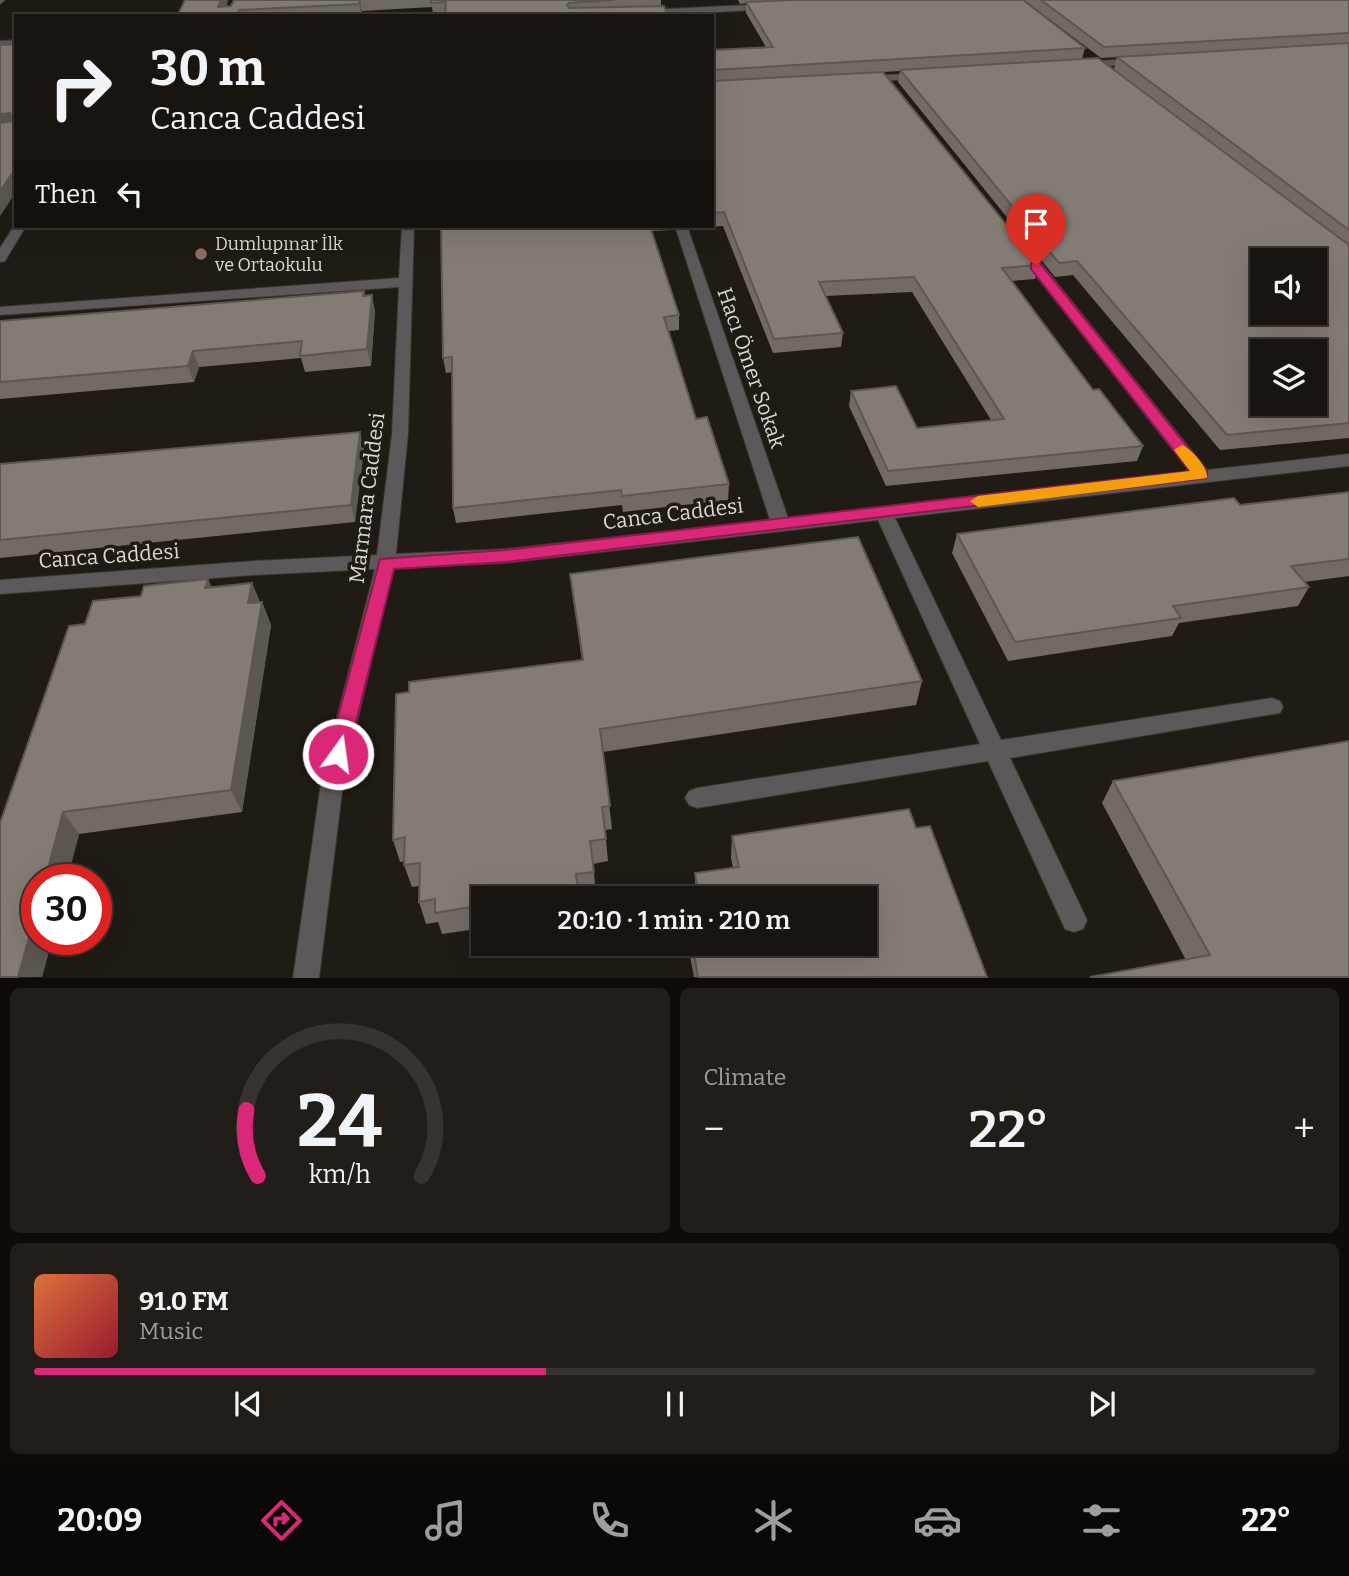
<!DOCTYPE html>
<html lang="en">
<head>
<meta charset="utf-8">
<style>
	:root { --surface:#191410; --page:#221d19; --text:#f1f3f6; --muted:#9f9e9f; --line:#373330; --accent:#db2777 }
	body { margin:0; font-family:Bitter,serif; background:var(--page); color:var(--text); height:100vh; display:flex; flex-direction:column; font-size:26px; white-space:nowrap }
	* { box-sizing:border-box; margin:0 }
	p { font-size:23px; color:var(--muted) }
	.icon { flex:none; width:38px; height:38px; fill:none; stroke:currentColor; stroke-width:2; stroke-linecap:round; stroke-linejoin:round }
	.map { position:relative; height:978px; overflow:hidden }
	.details { display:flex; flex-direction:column; gap:10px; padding:10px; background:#0e0b09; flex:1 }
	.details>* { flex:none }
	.top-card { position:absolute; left:14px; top:14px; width:700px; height:214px; border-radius:0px; box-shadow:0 7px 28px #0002,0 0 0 2px var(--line); background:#191410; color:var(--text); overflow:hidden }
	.tools { position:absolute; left:1250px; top:248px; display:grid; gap:14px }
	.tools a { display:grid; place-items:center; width:77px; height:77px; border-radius:0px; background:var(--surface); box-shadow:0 7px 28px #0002,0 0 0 2px var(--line); font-size:35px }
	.speed { position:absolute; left:21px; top:864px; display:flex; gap:14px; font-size:35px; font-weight:700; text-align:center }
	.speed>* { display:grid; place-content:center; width:91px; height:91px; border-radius:50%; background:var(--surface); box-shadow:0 7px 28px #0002,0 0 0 2px var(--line); line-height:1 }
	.speed .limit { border:10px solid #d22; background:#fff; color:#111 }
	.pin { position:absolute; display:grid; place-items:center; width:60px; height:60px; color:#fff; margin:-72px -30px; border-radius:50% 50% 50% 0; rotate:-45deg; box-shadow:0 0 7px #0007 }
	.pin .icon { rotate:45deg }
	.me { position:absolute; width:77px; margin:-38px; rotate:14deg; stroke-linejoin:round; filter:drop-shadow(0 0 5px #0008) }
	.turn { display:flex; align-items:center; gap:24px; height:147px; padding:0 21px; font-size:32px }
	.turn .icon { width:91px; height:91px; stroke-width:2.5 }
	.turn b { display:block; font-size:49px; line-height:60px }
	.then { display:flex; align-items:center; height:66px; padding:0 21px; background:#0003; gap:14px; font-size:26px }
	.big { font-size:52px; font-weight:600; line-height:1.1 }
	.details .widget { flex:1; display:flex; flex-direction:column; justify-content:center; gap:10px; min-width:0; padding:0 24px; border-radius:10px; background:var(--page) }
	.details .dial { align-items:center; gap:0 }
	.dial svg { height:182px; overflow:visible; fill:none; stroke:var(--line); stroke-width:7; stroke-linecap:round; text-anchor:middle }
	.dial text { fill:var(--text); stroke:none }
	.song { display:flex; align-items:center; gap:21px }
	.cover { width:84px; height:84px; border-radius:10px; background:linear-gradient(135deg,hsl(20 70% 55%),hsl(350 70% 35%)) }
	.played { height:7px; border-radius:4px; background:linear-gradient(90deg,var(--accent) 40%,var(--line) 40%) }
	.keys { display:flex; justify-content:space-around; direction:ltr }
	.heat { display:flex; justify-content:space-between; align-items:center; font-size:38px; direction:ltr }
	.details .tiles { flex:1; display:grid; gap:10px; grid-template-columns:1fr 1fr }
	.widget:last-child { grid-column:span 2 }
	.trip { position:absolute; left:471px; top:886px; width:406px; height:70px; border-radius:0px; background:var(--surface); box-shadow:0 7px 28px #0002,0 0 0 2px var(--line); font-weight:600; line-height:70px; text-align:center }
	.dock { display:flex; height:112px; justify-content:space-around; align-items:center; background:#0a0806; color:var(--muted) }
	.dock .icon { width:49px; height:49px }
	.dock .on { color:var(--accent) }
	.dock b { font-size:32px; color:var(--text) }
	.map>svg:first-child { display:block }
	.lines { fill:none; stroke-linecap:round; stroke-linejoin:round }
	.minor-casing { stroke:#3b3530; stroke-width:2 }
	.minor { fill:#5d5859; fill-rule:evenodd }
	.wall { fill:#716b64 }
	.shaded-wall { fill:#5c5751 }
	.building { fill:#837c74; stroke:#5c5751; stroke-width:2; fill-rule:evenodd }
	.route { fill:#db2777; stroke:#8e194d; stroke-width:2 }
	.slow { fill:#f59e0b }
	.education-dot { fill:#8d6e63; stroke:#211b15; stroke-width:2.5 }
	.labels { text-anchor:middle; stroke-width:7; stroke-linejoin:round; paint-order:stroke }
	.far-poi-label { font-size:18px; fill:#ddd8d4; stroke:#211b15; text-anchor:start }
	.street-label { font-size:21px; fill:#ddd8d4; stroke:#211b15 }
</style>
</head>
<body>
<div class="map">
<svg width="1349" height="978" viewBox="0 0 1349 978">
	<rect width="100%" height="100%" fill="#211b15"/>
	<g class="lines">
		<defs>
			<g id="minor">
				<polygon points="0,0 5,0 0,4"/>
				<polygon points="769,4 772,9 643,16 639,13 643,10"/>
				<polygon points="16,40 16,46 0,47 0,41"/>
				<polygon points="1139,58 1142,59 1142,63 1083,68 1078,65 1083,62"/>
				<polygon points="923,73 928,76 926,78 867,82 862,79 867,76"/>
				<polygon points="16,223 16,226 26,226 5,261 0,262 0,248"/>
				<polygon points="402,226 414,226 408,434 396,554 506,549 770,520 675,226 687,226 788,518 1190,472 1019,254 1019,248 1029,248 1207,470 1349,454 1349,466 895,518 1001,740 1272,698 1280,701 1283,707 1280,713 1010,758 1087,920 1083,929 1074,932 1065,929 988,761 697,808 689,805 685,798 689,791 697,788 980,744 878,520 506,563 394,568 344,776 319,978 293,978 322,776 375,569 254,575 0,594 0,580 254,561 377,555 392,434 399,287 0,315 0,307 399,278"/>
			</g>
		</defs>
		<use href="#minor" class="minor-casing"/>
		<use href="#minor" class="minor"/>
	</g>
	<g class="wall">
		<polygon points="185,0 228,0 226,7 231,6 234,0 661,0 661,6 433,14 432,7 362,11 361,15 348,16 177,16"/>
		<polygon points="738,0 1023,0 1085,48 1082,59 1114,69 1117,57 1134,56 1101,58 1024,0 1349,0 1349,438 1220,450 1073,275 1055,277 898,82 900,71 883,72 1039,265 1035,279 1011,281 1093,390 1143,446 1137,461 886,486 849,406 851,391 917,428 991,420 912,292 825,296 843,333 841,347 773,353 723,226 691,228 689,226 712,226 712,50 766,47 746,13 746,3 740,4"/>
		<polygon points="441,226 674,226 673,230 652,231 679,315 679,330 668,331 696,419 729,484 728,500 623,512 622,505 456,523 453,508 452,372 446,373 443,358"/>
		<polygon points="364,291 365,296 375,311 371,366 305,372 301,358 199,367 194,382 0,399 0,321"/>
		<polygon points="364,449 355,522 0,558 0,464"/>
		<polygon points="1349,492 1349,576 1304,582 1309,587 1298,606 1179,623 1172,636 1008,661 952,553 957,534 1240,505"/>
		<polygon points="570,574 922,681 916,705 603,752 612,829 605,830 608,861 593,864 596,894 578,896 579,898 483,898 483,928 442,934 438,922 426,924 419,902 419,886 412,887 404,865 405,861 400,862 393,840 582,660"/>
		<polygon points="208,579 211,587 252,583 260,602 262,602 271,625 242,812 79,834 67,880 37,880 37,940 52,940 42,977 0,977 0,823 69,626 85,624 93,601 141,596 144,586"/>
		<polygon points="1113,781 1349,977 1186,960 1102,803"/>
		<polygon points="916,828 987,977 694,977 690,956 690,943 864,943 864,898 695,898 695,873 733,868 731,858 732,836"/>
	</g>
	<g class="shaded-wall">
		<polygon points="221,0 228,0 222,16 218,7"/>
		<polygon points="360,0 362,11 361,15 359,4"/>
		<polygon points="10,113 16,126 0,128 0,114"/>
		<polygon points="16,168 16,192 0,216 0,191"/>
		<polygon points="372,295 375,311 371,366 367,349"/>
		<polygon points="193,351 199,367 194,382 188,366"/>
		<polygon points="360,432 364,449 355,522 351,505"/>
		<polygon points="208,579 218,602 205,588"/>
		<polygon points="252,583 261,606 248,603"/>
		<polygon points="262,602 271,625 242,812 231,790"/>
		<polygon points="63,812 79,834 67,880 45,880"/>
		<polygon points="37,909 37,940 52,940 42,977 18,977"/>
	</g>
	<g class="building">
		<polygon points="185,0 221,0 218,7 231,6 234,0 360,0 359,4 239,10 237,16 177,16"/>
		<polygon points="431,0 614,0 569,3 567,5 569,8 664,6 668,16 445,16 446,2 431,3"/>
		<polygon points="793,0 1023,0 1085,48 712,70 712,50 773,47 746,2"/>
		<polygon points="1041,0 1349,0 1349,33 1104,47"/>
		<polygon points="1349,43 1349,230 1117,57"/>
		<polygon points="16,44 16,168 0,191 0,123 13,121 10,113 0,114 0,45"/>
		<path d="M 1098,58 L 1349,245 L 1349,423 L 1227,435 L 1077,261 L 1059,263 L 900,70 ZM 1262,261 L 1314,261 L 1314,313 L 1262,313 ZM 1262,352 L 1314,352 L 1314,404 L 1262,404 Z"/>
		<polygon points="883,72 1039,265 1002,268 1093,390 1099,389 1143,446 888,471 851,391 896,386 917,428 1004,419 914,277 819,282 843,333 774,339 724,212 712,213 712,81"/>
		<polygon points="441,226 650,226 679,315 664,317 696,419 707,417 729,484 622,496 621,490 453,508 452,357 443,358"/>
		<polygon points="364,291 363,296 372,295 367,349 300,356 302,341 193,351 188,366 0,382 0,321"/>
		<polygon points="360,432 351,505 0,540 0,464"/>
		<polygon points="1349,492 1349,559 1291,566 1309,587 1173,606 1181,618 1015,642 957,534 1234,498 1240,505"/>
		<polygon points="858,537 922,681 600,729 610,806 602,807 606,839 590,841 594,872 576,874 578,890 529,898 483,898 483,905 435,913 435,899 419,902 420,863 404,865 405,837 393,840 396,694 409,692 409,682 583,660 570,574"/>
		<polygon points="208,579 205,588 252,583 248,603 262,602 231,790 63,812 45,880 37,880 37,909 18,977 0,977 0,823 69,626 85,624 93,601 141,596 144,586"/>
		<polygon points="1349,741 1349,977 1090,977 1210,955 1113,781"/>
		<polygon points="909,809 916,828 930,826 987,977 698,977 692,943 864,943 864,898 699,898 695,873 739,867 732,836"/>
	</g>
	<polygon class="route" points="1031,263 1040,263 1207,471 1207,478 506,562 394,569 348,754 345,760 338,763 331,760 328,754 380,559 506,550 1190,471 1031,269"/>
	<path class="slow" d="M 1182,445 C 1192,449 1209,469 1207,478 L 978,507 L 970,501 L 978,496 L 1190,471 L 1174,450 Z"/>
	<circle class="education-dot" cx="201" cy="254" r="7"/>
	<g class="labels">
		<g class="far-poi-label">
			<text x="215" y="250">Dumlupınar İlk<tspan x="215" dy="21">ve Ortaokulu</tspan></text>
		</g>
		<g class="street-label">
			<text transform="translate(751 368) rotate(71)" y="7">Hacı Ömer Sokak</text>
			<text transform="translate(367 498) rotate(-83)" y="7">Marmara Caddesi</text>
			<text transform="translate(673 514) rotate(-7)" y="7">Canca Caddesi</text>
			<text transform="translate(109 556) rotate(-4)" y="7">Canca Caddesi</text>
		</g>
	</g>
</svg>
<div class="tools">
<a><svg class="icon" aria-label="sound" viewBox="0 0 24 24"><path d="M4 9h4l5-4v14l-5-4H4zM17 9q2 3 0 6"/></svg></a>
<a><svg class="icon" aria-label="layers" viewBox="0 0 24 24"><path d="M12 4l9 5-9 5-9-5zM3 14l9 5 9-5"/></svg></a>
</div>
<div class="speed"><div class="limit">30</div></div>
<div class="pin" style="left:1036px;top:266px;background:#d93025"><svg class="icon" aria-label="arrive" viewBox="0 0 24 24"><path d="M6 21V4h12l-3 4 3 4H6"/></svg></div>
<svg class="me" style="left:338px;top:754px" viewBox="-20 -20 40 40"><circle r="17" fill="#db2777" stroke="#fff" stroke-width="3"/><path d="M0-11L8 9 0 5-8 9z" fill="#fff"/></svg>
<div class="trip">20:10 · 1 min · 210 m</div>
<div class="top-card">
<div class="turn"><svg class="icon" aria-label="right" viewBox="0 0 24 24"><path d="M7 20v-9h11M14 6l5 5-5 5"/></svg><div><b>30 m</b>Canca Caddesi</div></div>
<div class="then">Then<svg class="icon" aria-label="left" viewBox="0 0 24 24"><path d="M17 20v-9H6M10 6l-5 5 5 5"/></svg></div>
</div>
</div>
<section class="details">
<div class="tiles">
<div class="widget dial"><svg viewBox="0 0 100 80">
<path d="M14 69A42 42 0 1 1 86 69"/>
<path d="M14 69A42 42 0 0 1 9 40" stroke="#db2777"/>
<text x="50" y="56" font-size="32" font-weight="700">24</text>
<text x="50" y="72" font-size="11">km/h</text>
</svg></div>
<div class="widget"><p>Climate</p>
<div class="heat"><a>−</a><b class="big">22°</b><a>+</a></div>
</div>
<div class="widget">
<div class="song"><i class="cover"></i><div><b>91.0 FM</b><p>Music</p></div></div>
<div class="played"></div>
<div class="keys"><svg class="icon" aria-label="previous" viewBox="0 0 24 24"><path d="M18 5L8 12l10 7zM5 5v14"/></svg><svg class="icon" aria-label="pause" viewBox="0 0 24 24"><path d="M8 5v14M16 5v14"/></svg><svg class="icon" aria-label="next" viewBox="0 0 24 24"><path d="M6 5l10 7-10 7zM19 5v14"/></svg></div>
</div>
</div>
</section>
<nav class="dock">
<b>20:09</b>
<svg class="icon on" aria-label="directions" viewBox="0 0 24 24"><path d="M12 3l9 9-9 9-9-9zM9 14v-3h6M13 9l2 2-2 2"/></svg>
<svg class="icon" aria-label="music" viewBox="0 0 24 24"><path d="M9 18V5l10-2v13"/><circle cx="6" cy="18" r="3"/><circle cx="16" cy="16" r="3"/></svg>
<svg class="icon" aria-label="phone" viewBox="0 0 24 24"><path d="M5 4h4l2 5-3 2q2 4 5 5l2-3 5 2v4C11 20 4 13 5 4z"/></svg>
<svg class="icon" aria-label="climate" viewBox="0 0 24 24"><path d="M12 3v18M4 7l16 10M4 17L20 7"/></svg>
<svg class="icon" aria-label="car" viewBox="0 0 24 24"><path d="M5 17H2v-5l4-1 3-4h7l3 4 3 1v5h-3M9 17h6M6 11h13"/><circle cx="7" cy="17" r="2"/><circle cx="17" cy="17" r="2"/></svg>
<svg class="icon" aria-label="filters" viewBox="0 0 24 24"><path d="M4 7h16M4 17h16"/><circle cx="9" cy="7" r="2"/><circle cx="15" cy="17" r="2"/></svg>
<b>22°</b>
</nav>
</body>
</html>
